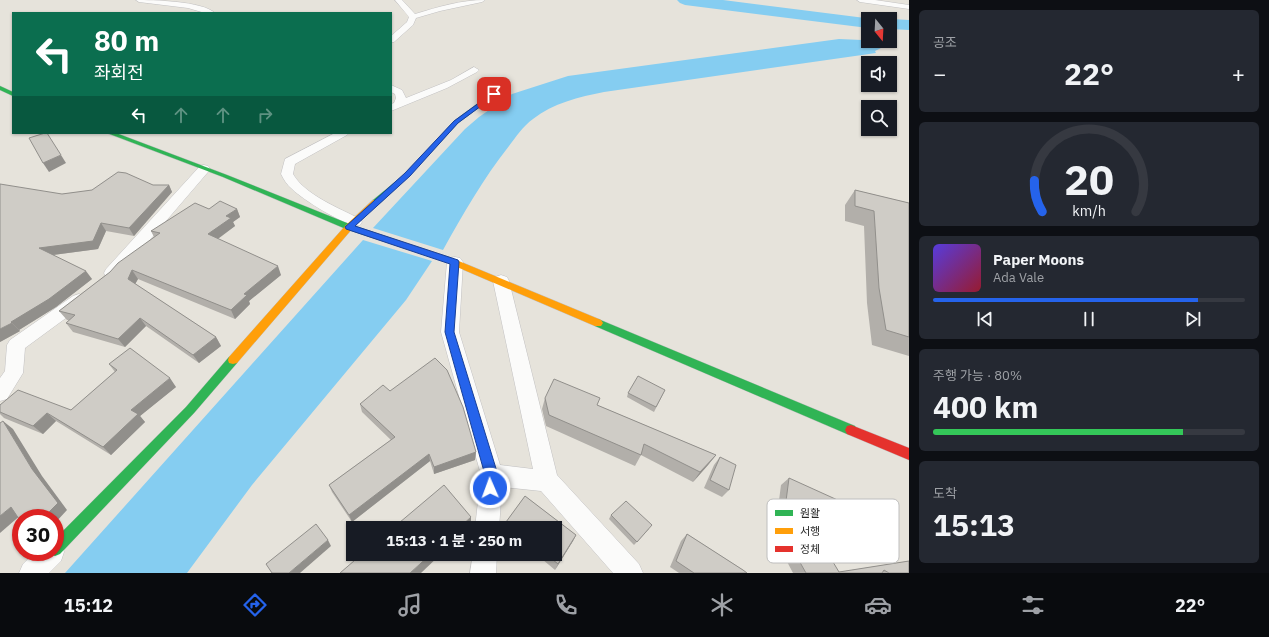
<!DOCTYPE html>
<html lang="ko">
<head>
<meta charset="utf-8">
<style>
	:root { --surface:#171b24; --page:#242831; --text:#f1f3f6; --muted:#9ea1a6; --line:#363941; --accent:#2563eb }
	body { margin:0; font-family:"IBM Plex Sans","Noto Sans KR",sans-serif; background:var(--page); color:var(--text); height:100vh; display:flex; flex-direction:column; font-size:15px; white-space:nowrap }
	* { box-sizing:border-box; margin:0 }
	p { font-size:13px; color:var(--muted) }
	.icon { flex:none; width:22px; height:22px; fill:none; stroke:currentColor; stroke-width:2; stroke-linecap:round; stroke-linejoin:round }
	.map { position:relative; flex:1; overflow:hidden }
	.drawer { display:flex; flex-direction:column; gap:10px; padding:10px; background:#0d0f14; width:360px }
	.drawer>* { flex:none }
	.guide { position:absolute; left:12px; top:12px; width:380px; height:122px; border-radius:0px; box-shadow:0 1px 3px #0004; background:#0b6e4f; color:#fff; overflow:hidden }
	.needle { width:26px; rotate:162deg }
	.fabs { position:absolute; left:861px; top:12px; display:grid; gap:8px }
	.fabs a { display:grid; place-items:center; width:36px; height:36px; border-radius:0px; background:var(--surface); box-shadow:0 1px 3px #0004; font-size:20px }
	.speed { position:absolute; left:12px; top:509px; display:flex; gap:8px; font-size:20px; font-weight:700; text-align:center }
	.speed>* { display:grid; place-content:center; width:52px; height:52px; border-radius:50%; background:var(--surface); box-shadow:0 1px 3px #0004; line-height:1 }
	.speed .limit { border:6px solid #d22; background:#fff; color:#111 }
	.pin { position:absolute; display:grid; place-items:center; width:34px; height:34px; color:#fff; margin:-17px; border-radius:8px; box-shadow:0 2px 6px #0006 }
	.me { position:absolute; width:44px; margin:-22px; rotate:358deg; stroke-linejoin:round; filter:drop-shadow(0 0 3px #0008) }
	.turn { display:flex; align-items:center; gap:14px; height:84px; padding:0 16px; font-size:18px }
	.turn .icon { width:52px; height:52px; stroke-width:2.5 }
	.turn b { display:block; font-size:28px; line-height:34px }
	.lanes { display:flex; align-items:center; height:38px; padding:0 16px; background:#0003; justify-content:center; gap:20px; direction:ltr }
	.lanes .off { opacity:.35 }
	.big { font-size:30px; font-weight:700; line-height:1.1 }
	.drawer .widget { flex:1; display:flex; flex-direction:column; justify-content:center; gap:6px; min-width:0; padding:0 14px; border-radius:6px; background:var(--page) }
	.drawer .dial { align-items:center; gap:0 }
	.dial svg { height:104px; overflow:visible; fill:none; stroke:var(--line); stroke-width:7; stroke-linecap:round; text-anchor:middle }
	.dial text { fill:var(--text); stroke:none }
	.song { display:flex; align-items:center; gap:12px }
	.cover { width:48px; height:48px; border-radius:6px; background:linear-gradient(135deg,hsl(250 70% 55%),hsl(350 70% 35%)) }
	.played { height:4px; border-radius:2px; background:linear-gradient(90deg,var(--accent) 85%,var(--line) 85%) }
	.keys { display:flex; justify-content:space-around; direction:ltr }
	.heat { display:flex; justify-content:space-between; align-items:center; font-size:22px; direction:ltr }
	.charge { height:6px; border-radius:3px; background:linear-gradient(90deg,#34c759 80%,var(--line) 0) }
	.trip { position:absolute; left:346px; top:521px; width:216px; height:40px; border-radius:0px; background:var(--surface); box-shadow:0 1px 3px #0004; font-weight:700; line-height:40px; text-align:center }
	.tab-bar { display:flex; height:64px; justify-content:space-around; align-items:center; background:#090b0e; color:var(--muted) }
	.tab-bar .icon { width:28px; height:28px }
	.tab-bar .selected { color:var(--accent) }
	.tab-bar b { font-size:18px; color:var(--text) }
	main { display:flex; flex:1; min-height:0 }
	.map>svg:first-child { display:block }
	.water { fill:#85cdf1 }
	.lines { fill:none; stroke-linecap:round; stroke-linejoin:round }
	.river { fill:#85cdf1; fill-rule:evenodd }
	.street-casing { stroke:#c2c1c2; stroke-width:1 }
	.fast-casing { stroke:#c2c1c2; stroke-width:1 }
	.slow-casing { stroke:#c2c1c2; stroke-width:1 }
	.jam-casing { stroke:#c2c1c2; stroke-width:1 }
	.street { fill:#fbfbfa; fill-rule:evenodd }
	.fast { fill:#30b455; fill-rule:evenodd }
	.slow { fill:#ff9f0a; fill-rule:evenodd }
	.jam { fill:#e5322d; fill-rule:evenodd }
	.wall { fill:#b2afaa }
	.shaded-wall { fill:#918f8b }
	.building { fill:#cfccc6; stroke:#918f8b }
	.route { fill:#2563eb; stroke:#184099 }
	.key { fill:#fff; stroke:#bebebe; stroke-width:1 }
	.key-label { font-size:11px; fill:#262626 }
</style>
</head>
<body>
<main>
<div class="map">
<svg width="909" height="573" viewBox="0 0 909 573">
	<rect width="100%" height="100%" fill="#e6e3db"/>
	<g class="water">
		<path d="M 839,39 L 862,40 L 881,48 L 875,51 L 876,53 L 604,92 C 579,97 553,103 533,119 C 523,126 516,137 509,146 C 483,179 463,214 443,250 L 373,228 L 465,129 L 479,117 L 512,94 L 568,76 Z"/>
		<polygon points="363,240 432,261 406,300 252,485 187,573 65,573"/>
	</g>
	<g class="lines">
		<g class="river">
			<polygon points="677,0 723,0 873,19 868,19 868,28 685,5 680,3"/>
			<polygon points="889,19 890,19 909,20 909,30 890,29"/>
		</g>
		<defs>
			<g id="street">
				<path d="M 136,0 C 153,0 202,1 215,13 L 205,13 L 188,8 L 139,2 Z"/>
				<path d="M 395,0 L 402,0 L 415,14 C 438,7 461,0 485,0 L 482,2 L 440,11 L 416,18 L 413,25 L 394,42 L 391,42 L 391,36 L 407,22 L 409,17 Z"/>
				<polygon points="857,0 875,0 909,5 909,9 860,2"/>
				<polygon points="474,67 479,70 477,72 447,88 391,111 391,104 394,103 396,98 395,94 391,92 391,85 402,90 406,98 451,80"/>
				<path d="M 335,133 L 349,133 L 347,135 L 295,164 L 293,174 C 305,195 339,208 360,219 L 362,222 L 360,225 C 347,228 302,199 292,189 C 287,185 284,180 281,174 L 285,159 Z"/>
				<polygon points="204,165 208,166 210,169 208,172 118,277 112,278 106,277 104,273 106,269 200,166"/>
				<polygon points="455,257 460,258 463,262 459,332 500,465 533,469 493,281 495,277 501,275 507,277 509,281 557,475 639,564 643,573 613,573 541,491 502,487 499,528 475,528 481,475 441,332 447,262 450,258"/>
				<polygon points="79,294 85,296 87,300 85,304 25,348 23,373 7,399 0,401 0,378 5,371 7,345 10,340 73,296"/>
				<polygon points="55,541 61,543 64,552 61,561 49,573 19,573 23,564 35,552 55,552"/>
				<polygon points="473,554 497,554 496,573 470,573"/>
			</g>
			<g id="fast">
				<polygon points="0,86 13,92 13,96 0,90"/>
				<polygon points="492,93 497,94 458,123 410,175 379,204 373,204 373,200 406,173 454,121"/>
				<polygon points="107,133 116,133 227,175 352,225 373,232 374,234 370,237 346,229 223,177"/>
				<polygon points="598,319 855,426 857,430 855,434 851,435 847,434 595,326 593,323 595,320"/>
				<polygon points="233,356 237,357 238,360 237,363 194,413 60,554 55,556 50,554 49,552 55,552 55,539 186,407 229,357"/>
			</g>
			<g id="slow">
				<polygon points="373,200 379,200 380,202 352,229 237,363 233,364 229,363 228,360 229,357 346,225"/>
				<polygon points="370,231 449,257 601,320 603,323 601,326 595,326 443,261 367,236 366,234 367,232"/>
			</g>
			<polygon id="jam" points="851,425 909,448 909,460 847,434 845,430 847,426"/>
		</defs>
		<use href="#street" class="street-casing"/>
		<use href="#fast" class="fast-casing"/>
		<use href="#slow" class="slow-casing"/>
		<use href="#jam" class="jam-casing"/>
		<use href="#street" class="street"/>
		<use href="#fast" class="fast"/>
		<use href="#slow" class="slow"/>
		<use href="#jam" class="jam"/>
	</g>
	<g class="wall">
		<polygon points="153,185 169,185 172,192 134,236 106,231 98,249 53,255 92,279 56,307 19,330 20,331 0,342 62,194"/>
		<polygon points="855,190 909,203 909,356 872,345 867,303 864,226 845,221 845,205"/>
		<polygon points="209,209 237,209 240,217 233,222 235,226 218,239 281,275 249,301 250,304 235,319 138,279 135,284 216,337 221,346 199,363 146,326 125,347 73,332 66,323 69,320 67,320 59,311 110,272 154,237 151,231"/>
		<polygon points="109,364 176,387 140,416 145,422 111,455 56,421 43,434 4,418 0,414 0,405 71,410 115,372"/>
		<polygon points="665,390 654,412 627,397 628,393"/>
		<polygon points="390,391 476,452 475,460 434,474 430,461 352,522 332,492 329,485 391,440 362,412 360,404"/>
		<polygon points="545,398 597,405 716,455 708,465 693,482 641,455 635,466 546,426 542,409"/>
		<polygon points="720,457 729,490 722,497 704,488 714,465"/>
		<polygon points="789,478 851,533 841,539 810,524 839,572 909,561 909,573 793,573 772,533 780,527 807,523 778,508 781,485"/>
		<polygon points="525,496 576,535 573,541 555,570 536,554 555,554 555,528 505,528 506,522"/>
		<polygon points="611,515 649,529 634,545 609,519"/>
		<polygon points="687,534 743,570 747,573 679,573 670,567 681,541"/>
	</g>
	<g class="shaded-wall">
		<polygon points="61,155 66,163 49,172 43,163"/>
		<polygon points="169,185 172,192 134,236 129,228"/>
		<polygon points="237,209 240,217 233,222 235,226 212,243 208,234 226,216"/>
		<polygon points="101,223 106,231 98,249 45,256 39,248"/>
		<polygon points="278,266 281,275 249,301 250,304 235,319 231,310 244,294"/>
		<polygon points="132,270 138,279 133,288 128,279"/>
		<polygon points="86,271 92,279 56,307 19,330 11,322"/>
		<polygon points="140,318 146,326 125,347 118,339"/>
		<polygon points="12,323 20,331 0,342 0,329"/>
		<polygon points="216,337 221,346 199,363 193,355"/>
		<polygon points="170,378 176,387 140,416 145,422 111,455 103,447 131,410"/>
		<polygon points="47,413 56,421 43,434 33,426"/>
		<polygon points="3,421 13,429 42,476 67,510 55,523 55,518 43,518 32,469"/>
		<polygon points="476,452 475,460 434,474 434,467"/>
		<polygon points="429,454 430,461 352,522 349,515"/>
		<polygon points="716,455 708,465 693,482 700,472"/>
		<polygon points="11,507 22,514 0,533 0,516"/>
		<polygon points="471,517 471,527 470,528 459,528"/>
		<polygon points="576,535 573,541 555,570 558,564"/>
		<polygon points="328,540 331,546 300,573 289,573"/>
		<polygon points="431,554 441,554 421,573 410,573"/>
	</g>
	<g class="building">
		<polygon points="45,133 47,133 61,155 43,163 29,138"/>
		<polygon points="118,172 126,173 153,185 169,185 129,228 101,223 93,241 39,248 86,271 49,299 11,322 12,323 0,329 0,184 62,194 92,190"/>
		<polygon points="855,190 909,203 909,337 886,330 879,288 874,211 855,206"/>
		<polygon points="220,201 237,209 226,216 231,218 208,234 278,266 244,294 247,295 231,310 132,270 128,279 216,337 193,355 140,318 118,339 66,323 75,315 59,311 110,272 118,263 160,233 151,231 195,203 209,209"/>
		<polygon points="130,348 170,378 131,410 138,414 103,447 47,413 33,426 0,412 0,405 18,390 71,410 117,370 109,364"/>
		<polygon points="435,358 447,370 463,407 476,452 434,467 429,454 349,515 329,485 395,437 360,404 383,385 390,391"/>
		<polygon points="638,376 665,390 656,407 628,393"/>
		<polygon points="554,379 600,398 597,405 716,455 700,472 644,444 641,455 549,415 545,398"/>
		<polygon points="3,421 32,469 58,503 43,518 21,518 21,522 11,507 0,516 0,423"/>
		<polygon points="720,457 736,465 729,490 710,480"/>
		<polygon points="789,478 853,507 851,533 786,501"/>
		<polygon points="444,485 471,517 459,528 393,528"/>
		<polygon points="525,496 576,535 558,564 546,554 555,554 555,528 514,528 506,522"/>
		<polygon points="626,501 652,525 637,542 611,515"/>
		<polygon points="809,522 839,572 909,561 909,573 889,573 884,570 882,573 806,573 780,527"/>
		<polygon points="316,524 328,540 289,573 272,573 266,564"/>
		<polygon points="687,534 743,570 747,573 694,573 676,561"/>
		<polygon points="362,554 431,554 410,573 340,573"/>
	</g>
	<polygon class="route" points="494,92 496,93 496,95 458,123 410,176 355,226 458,260 459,262 454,332 498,475 495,493 490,495 486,493 484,488 485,475 445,332 450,264 346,229 345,227 405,173 454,121"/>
	<rect x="767" y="499" width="132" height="64" rx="6" class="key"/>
	<rect x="775" y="510" width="18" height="6" fill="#30b455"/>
	<rect x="775" y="528" width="18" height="6" fill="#ff9f0a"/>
	<rect x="775" y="546" width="18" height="6" fill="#e5322d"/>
	<g class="key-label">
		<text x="800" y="517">원활</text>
		<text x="800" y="535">서행</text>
		<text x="800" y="553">정체</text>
	</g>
</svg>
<div class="fabs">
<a><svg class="needle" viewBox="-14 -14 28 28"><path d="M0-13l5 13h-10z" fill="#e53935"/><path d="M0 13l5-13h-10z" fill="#9ea1a6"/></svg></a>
<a><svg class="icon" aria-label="sound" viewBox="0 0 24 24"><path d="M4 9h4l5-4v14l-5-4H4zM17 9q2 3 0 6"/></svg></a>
<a><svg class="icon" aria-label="search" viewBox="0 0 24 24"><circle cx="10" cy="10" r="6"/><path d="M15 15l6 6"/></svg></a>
</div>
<div class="speed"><div class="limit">30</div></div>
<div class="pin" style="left:494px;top:94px;background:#d93025"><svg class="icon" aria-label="arrive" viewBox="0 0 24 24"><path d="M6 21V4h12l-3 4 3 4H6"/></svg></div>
<svg class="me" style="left:490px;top:488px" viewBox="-20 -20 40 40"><circle r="17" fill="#2563eb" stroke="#fff" stroke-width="3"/><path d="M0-11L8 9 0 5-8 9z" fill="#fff"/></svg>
<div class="trip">15:13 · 1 분 · 250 m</div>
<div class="guide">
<div class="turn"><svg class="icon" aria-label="left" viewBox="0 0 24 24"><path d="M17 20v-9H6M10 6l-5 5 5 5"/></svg><div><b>80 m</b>좌회전</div></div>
<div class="lanes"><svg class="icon" aria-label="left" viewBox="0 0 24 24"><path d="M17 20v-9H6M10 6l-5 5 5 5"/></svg><svg class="icon off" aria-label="ahead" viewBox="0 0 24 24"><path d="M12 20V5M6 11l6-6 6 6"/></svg><svg class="icon off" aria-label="ahead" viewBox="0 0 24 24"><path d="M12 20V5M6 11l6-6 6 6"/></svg><svg class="icon off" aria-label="right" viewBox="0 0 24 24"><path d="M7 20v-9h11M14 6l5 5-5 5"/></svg></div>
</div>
</div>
<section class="drawer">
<div class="widget"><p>공조</p>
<div class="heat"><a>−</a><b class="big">22°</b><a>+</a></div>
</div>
<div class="widget dial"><svg viewBox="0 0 100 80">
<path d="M14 69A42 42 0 1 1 86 69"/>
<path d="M14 69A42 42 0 0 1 8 45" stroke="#2563eb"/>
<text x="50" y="56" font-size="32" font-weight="700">20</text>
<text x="50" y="72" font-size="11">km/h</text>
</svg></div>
<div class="widget">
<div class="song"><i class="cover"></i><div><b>Paper Moons</b><p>Ada Vale</p></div></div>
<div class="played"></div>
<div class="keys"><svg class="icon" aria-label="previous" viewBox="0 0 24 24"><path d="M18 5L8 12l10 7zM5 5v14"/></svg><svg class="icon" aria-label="pause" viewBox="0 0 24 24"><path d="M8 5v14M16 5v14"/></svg><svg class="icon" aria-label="next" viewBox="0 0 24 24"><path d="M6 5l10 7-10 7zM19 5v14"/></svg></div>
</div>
<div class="widget"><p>주행 가능 · 80%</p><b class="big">400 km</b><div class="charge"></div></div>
<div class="widget"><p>도착</p><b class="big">15:13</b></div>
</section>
</main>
<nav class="tab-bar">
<b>15:12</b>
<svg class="icon selected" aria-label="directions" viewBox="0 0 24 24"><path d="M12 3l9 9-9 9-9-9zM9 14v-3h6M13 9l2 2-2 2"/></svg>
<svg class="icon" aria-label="music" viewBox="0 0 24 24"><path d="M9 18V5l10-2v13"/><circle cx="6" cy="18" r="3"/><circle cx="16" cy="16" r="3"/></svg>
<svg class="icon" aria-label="phone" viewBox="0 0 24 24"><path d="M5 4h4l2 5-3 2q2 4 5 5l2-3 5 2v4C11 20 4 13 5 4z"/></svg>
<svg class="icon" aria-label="climate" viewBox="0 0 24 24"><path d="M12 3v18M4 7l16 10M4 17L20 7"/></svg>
<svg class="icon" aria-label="car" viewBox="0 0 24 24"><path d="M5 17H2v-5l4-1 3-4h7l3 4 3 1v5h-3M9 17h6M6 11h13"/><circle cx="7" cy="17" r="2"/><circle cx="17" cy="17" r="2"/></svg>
<svg class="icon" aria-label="filters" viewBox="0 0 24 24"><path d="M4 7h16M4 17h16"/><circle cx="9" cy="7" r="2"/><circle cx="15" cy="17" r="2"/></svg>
<b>22°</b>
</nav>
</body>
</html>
